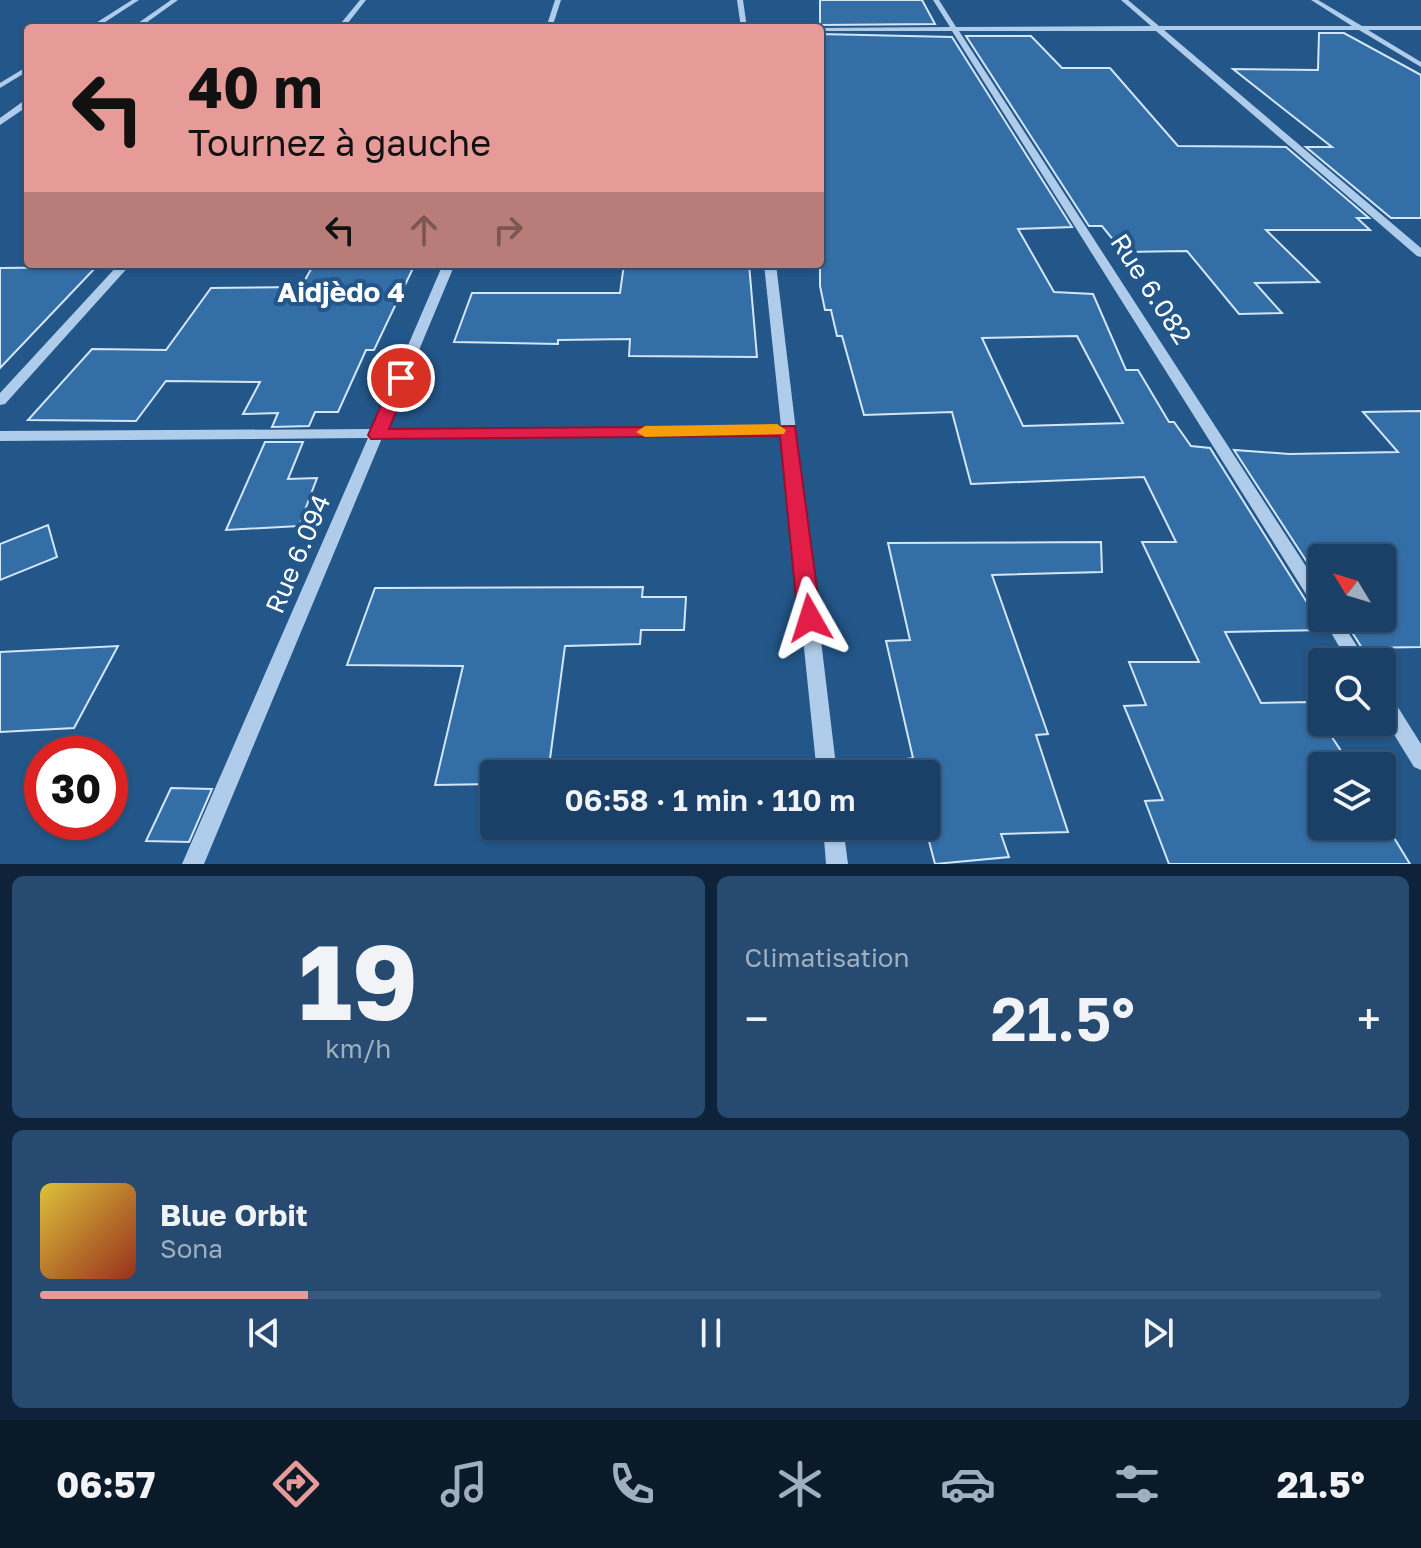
<!DOCTYPE html>
<html lang="fr">
<head>
<meta charset="utf-8">
<style>
	:root { --surface:#1a4067; --page:#274b70; --text:#f1f3f6; --muted:#9fafc0; --line:#38597b; --accent:#e69b98 }
	body { margin:0; font-family:"Golos Text",sans-serif; background:var(--page); color:var(--text); height:100vh; display:flex; flex-direction:column; font-size:30px; white-space:nowrap }
	* { box-sizing:border-box; margin:0 }
	p { font-size:26px; color:var(--muted) }
	.icon { flex:none; width:44px; height:44px; fill:none; stroke:currentColor; stroke-width:2; stroke-linecap:round; stroke-linejoin:round }
	.map { position:relative; height:864px; overflow:hidden }
	.details { display:flex; flex-direction:column; gap:12px; padding:12px; background:#0e2339; flex:1 }
	.details>* { flex:none }
	.top-card { position:absolute; left:24px; top:24px; width:800px; height:244px; border-radius:8px; box-shadow:0 2px 6px #0004,0 0 0 2px var(--line); background:#e69b98; color:#111; overflow:hidden }
	.needle { width:52px; rotate:308deg }
	.fabs { position:absolute; left:1308px; top:544px; display:grid; gap:16px }
	.fabs a { display:grid; place-items:center; width:88px; height:88px; border-radius:8px; background:var(--surface); box-shadow:0 2px 6px #0004,0 0 0 2px var(--line); font-size:40px }
	.speed { position:absolute; left:24px; top:736px; display:flex; gap:16px; font-size:40px; font-weight:700; text-align:center }
	.speed>* { display:grid; place-content:center; width:104px; height:104px; border-radius:50%; background:var(--surface); box-shadow:0 2px 6px #0004,0 0 0 2px var(--line); line-height:1 }
	.speed .limit { border:12px solid #d22; background:#fff; color:#111 }
	.pin { position:absolute; display:grid; place-items:center; width:68px; height:68px; color:#fff; margin:-34px; border:4px solid #fff; border-radius:50%; box-shadow:0 2px 8px #0007 }
	.me { position:absolute; width:88px; margin:-44px; rotate:354deg; stroke-linejoin:round; filter:drop-shadow(0 0 6px #0008) }
	.turn { display:flex; align-items:center; gap:28px; height:168px; padding:0 32px; font-size:36px }
	.turn .icon { width:104px; height:104px; stroke-width:2.5 }
	.turn b { display:block; font-size:56px; line-height:68px }
	.lanes { display:flex; align-items:center; height:76px; padding:0 32px; background:#0003; justify-content:center; gap:40px; direction:ltr }
	.lanes .off { opacity:.35 }
	.big { font-size:60px; font-weight:600; line-height:1.1 }
	.details .tile { flex:1; display:flex; flex-direction:column; justify-content:center; gap:12px; min-width:0; padding:0 28px; border-radius:12px; background:var(--page) }
	.details .dial { align-items:center; gap:0 }
	.dial b { font-size:104px; line-height:1 }
	.song { display:flex; align-items:center; gap:24px }
	.cover { width:96px; height:96px; border-radius:12px; background:linear-gradient(135deg,hsl(50 70% 55%),hsl(10 70% 35%)) }
	.played { height:8px; border-radius:4px; background:linear-gradient(90deg,var(--accent) 20%,var(--line) 20%) }
	.keys { display:flex; justify-content:space-around; direction:ltr }
	.heat { display:flex; justify-content:space-between; align-items:center; font-size:44px; direction:ltr }
	.details .tiles { flex:1; display:grid; gap:12px; grid-template-columns:1fr 1fr }
	.tile:last-child { grid-column:span 2 }
	.trip { position:absolute; left:480px; top:760px; width:460px; height:80px; border-radius:8px; background:var(--surface); box-shadow:0 2px 6px #0004,0 0 0 2px var(--line); font-weight:600; line-height:80px; text-align:center }
	.tab-bar { display:flex; height:128px; justify-content:space-around; align-items:center; background:#0a1a29; color:var(--muted) }
	.tab-bar .icon { width:56px; height:56px }
	.tab-bar .current { color:var(--accent) }
	.tab-bar b { font-size:36px; color:var(--text) }
	.map>svg:first-child { display:block }
	.building { fill:#336ea6; stroke:#d3e6f8; stroke-width:2; fill-rule:evenodd }
	.lines { fill:none; stroke-linecap:round; stroke-linejoin:round }
	.minor { fill:#afcdea; fill-rule:evenodd }
	.route { fill:#e11d48; stroke:#92132f; stroke-width:2 }
	.slow { fill:#f59e0b }
	.labels { text-anchor:middle; stroke-width:8; stroke-linejoin:round; paint-order:stroke }
	.street-label { font-size:26px; fill:#fff; stroke:#235689 }
	.neighbourhood-label { font-size:28px; font-weight:bold; fill:#fff; stroke:#235689 }
</style>
</head>
<body>
<div class="map">
<svg width="1421" height="864" viewBox="0 0 1421 864">
	<rect width="100%" height="100%" fill="#235689"/>
	<g class="building">
		<polygon points="820,0 922,0 935,24 820,25"/>
		<polygon points="1319,33 1344,33 1421,75 1421,218 1391,218 1306,147 1332,147 1233,69 1318,70"/>
		<path d="M 820,34 L 952,37 L 1072,227 L 1018,229 L 1054,292 L 1093,294 L 1126,370 L 1138,370 L 1169,422 L 1174,422 L 1191,446 L 1210,448 L 1313,612 L 1320,615 L 1326,630 L 1225,632 L 1261,703 L 1313,702 L 1322,722 L 1351,766 L 1322,766 L 1322,826 L 1382,826 L 1382,818 L 1410,864 L 1169,864 L 1145,801 L 1163,800 L 1124,706 L 1146,705 L 1129,662 L 1199,662 L 1142,542 L 1176,542 L 1144,477 L 971,484 L 952,412 L 864,415 L 842,336 L 837,336 L 831,310 L 825,310 L 820,286 ZM 1077,336 L 1123,423 L 1023,426 L 982,338 Z"/>
		<polygon points="966,36 1031,36 1062,68 1110,68 1178,146 1286,147 1369,218 1357,218 1370,230 1266,230 1319,282 1255,283 1282,313 1239,314 1187,251 1123,252 1102,226 1089,226"/>
		<polygon points="314,264 415,264 374,350 366,350 338,412 315,412 309,426 272,427 278,413 243,414 260,382 166,381 136,421 28,420 92,349 166,350 211,288 301,287"/>
		<polygon points="624,264 749,264 757,357 629,356 630,339 558,340 558,344 454,342 472,293 620,293"/>
		<polygon points="96,267 0,368 0,268"/>
		<polygon points="1421,411 1421,647 1362,648 1343,618 1382,618 1382,558 1322,558 1322,585 1234,450 1289,454 1398,452 1363,412"/>
		<polygon points="265,442 303,442 288,479 317,478 299,526 226,530"/>
		<polygon points="48,525 57,557 0,580 0,544"/>
		<polygon points="1101,542 1102,572 992,575 1048,734 1036,735 1068,832 1001,834 1009,857 935,864 925,826 926,774 910,774 906,759 913,758 886,641 910,640 888,543"/>
		<polygon points="643,587 642,597 686,597 684,630 641,630 640,644 565,646 548,774 494,774 494,784 435,785 463,666 347,665 375,588"/>
		<polygon points="118,646 74,728 0,732 0,652"/>
		<polygon points="171,788 212,789 189,842 146,841"/>
	</g>
	<g class="lines">
		<g class="minor">
			<polygon points="132,0 139,0 96,28 88,28"/>
			<polygon points="171,0 178,0 139,28 131,28"/>
			<polygon points="360,0 366,0 344,28 337,28"/>
			<polygon points="555,0 561,0 552,28 546,28"/>
			<polygon points="737,0 743,0 747,28 741,28"/>
			<polygon points="933,0 939,0 956,27 1151,26 1121,0 1128,0 1159,26 1352,26 1311,0 1318,0 1362,26 1421,26 1421,30 1368,30 1421,62 1421,67 1359,30 1164,30 1421,248 1421,257 1417,256 1156,31 959,31 1322,591 1322,612 1316,610 952,31 820,31 820,28 817,28 950,27"/>
			<polygon points="28,66 28,71 0,88 0,83"/>
			<polygon points="25,100 28,100 28,106 0,125 0,118"/>
			<polygon points="119,264 131,264 5,404 0,405 0,393"/>
			<polygon points="443,264 455,264 386,429 781,426 764,264 776,264 837,774 817,774 782,435 382,438 204,864 182,864 368,438 0,441 0,431 372,429"/>
			<polygon points="1322,617 1339,618 1367,662 1348,662"/>
			<polygon points="1382,691 1389,693 1421,744 1421,770 1414,767 1382,715"/>
			<polygon points="823,826 843,826 848,864 826,864"/>
		</g>
	</g>
	<polygon class="route" points="401,373 410,378 389,429 795,426 821,618 818,624 810,627 802,624 798,618 780,436 371,439 368,435 393,378"/>
	<polygon class="slow" points="777,424 786,430 784,434 645,437 636,432 645,426"/>
	<g class="labels">
		<g class="street-label">
			<text transform="translate(1151 289) rotate(57)" y="9">Rue 6.082</text>
			<text transform="translate(298 554) rotate(-67)" y="9">Rue 6.094</text>
		</g>
		<g class="neighbourhood-label">
			<text x="341" y="302">Aidjèdo 4</text>
		</g>
	</g>
</svg>
<div class="fabs">
<a><svg class="needle" viewBox="-14 -14 28 28"><path d="M0-13l5 13h-10z" fill="#e53935"/><path d="M0 13l5-13h-10z" fill="#9fafc0"/></svg></a>
<a><svg class="icon" aria-label="search" viewBox="0 0 24 24"><circle cx="10" cy="10" r="6"/><path d="M15 15l6 6"/></svg></a>
<a><svg class="icon" aria-label="layers" viewBox="0 0 24 24"><path d="M12 4l9 5-9 5-9-5zM3 14l9 5 9-5"/></svg></a>
</div>
<div class="speed"><div class="limit">30</div></div>
<div class="pin" style="left:401px;top:378px;background:#d93025"><svg class="icon" aria-label="arrive" viewBox="0 0 24 24"><path d="M6 21V4h12l-3 4 3 4H6"/></svg></div>
<svg class="me" style="left:810px;top:618px" viewBox="-20 -20 40 40"><path d="M0-17L14 15 0 8-14 15z" fill="#e11d48" stroke="#fff" stroke-width="4"/></svg>
<div class="trip">06:58 · 1 min · 110 m</div>
<div class="top-card">
<div class="turn"><svg class="icon" aria-label="left" viewBox="0 0 24 24"><path d="M17 20v-9H6M10 6l-5 5 5 5"/></svg><div><b>40 m</b>Tournez à gauche</div></div>
<div class="lanes"><svg class="icon" aria-label="left" viewBox="0 0 24 24"><path d="M17 20v-9H6M10 6l-5 5 5 5"/></svg><svg class="icon off" aria-label="ahead" viewBox="0 0 24 24"><path d="M12 20V5M6 11l6-6 6 6"/></svg><svg class="icon off" aria-label="right" viewBox="0 0 24 24"><path d="M7 20v-9h11M14 6l5 5-5 5"/></svg></div>
</div>
</div>
<section class="details">
<div class="tiles">
<div class="tile dial"><b>19</b><p>km/h</p></div>
<div class="tile"><p>Climatisation</p>
<div class="heat"><a>−</a><b class="big">21.5°</b><a>+</a></div>
</div>
<div class="tile">
<div class="song"><i class="cover"></i><div><b>Blue Orbit</b><p>Sona</p></div></div>
<div class="played"></div>
<div class="keys"><svg class="icon" aria-label="previous" viewBox="0 0 24 24"><path d="M18 5L8 12l10 7zM5 5v14"/></svg><svg class="icon" aria-label="pause" viewBox="0 0 24 24"><path d="M8 5v14M16 5v14"/></svg><svg class="icon" aria-label="next" viewBox="0 0 24 24"><path d="M6 5l10 7-10 7zM19 5v14"/></svg></div>
</div>
</div>
</section>
<nav class="tab-bar">
<b>06:57</b>
<svg class="icon current" aria-label="directions" viewBox="0 0 24 24"><path d="M12 3l9 9-9 9-9-9zM9 14v-3h6M13 9l2 2-2 2"/></svg>
<svg class="icon" aria-label="music" viewBox="0 0 24 24"><path d="M9 18V5l10-2v13"/><circle cx="6" cy="18" r="3"/><circle cx="16" cy="16" r="3"/></svg>
<svg class="icon" aria-label="phone" viewBox="0 0 24 24"><path d="M5 4h4l2 5-3 2q2 4 5 5l2-3 5 2v4C11 20 4 13 5 4z"/></svg>
<svg class="icon" aria-label="climate" viewBox="0 0 24 24"><path d="M12 3v18M4 7l16 10M4 17L20 7"/></svg>
<svg class="icon" aria-label="car" viewBox="0 0 24 24"><path d="M5 17H2v-5l4-1 3-4h7l3 4 3 1v5h-3M9 17h6M6 11h13"/><circle cx="7" cy="17" r="2"/><circle cx="17" cy="17" r="2"/></svg>
<svg class="icon" aria-label="filters" viewBox="0 0 24 24"><path d="M4 7h16M4 17h16"/><circle cx="9" cy="7" r="2"/><circle cx="15" cy="17" r="2"/></svg>
<b>21.5°</b>
</nav>
</body>
</html>
